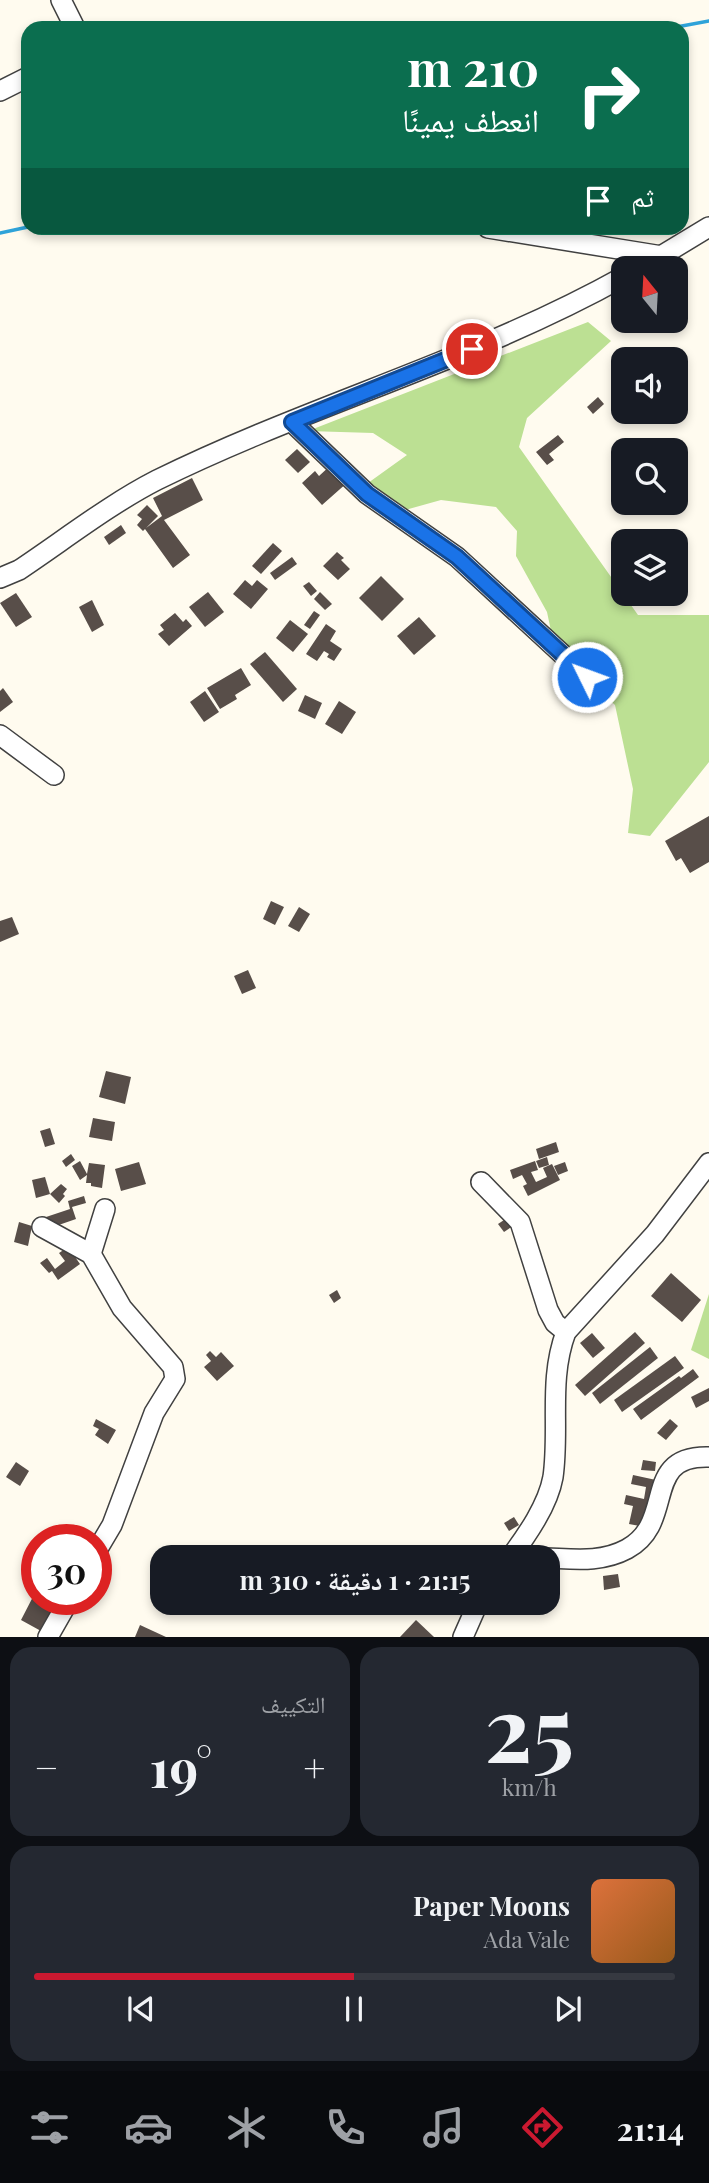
<!DOCTYPE html>
<html lang="ar">
<head>
<meta charset="utf-8">
<style>
	:root { --surface:#171b24; --page:#242831; --text:#f1f3f6; --muted:#9ea1a6; --line:#363941; --accent:#cb1930 }
	body { margin:0; font-family:"Playfair Display","Noto Naskh Arabic",serif; background:var(--page); color:var(--text); direction:rtl; height:100vh; display:flex; flex-direction:column; font-size:26px; white-space:nowrap }
	* { box-sizing:border-box; margin:0 }
	p { font-size:23px; color:var(--muted) }
	.icon { flex:none; width:38px; height:38px; fill:none; stroke:currentColor; stroke-width:2; stroke-linecap:round; stroke-linejoin:round }
	.map { position:relative; height:1637px; overflow:hidden; direction:ltr }
	.side { display:flex; flex-direction:column; gap:10px; padding:10px; background:#0d0f14; flex:1 }
	.side>* { flex:none }
	.banner { position:absolute; left:21px; top:21px; width:668px; height:214px; border-radius:21px; box-shadow:0 4px 10px #0003; direction:rtl; background:#0b6e4f; color:#fff; overflow:hidden }
	.needle { width:46px; rotate:342deg }
	.controls { position:absolute; left:611px; top:256px; display:grid; gap:14px }
	.controls a { display:grid; place-items:center; width:77px; height:77px; border-radius:14px; background:var(--surface); box-shadow:0 4px 10px #0003; font-size:35px }
	.speed { position:absolute; left:21px; top:1524px; display:flex; gap:14px; font-size:35px; font-weight:700; text-align:center }
	.speed>* { display:grid; place-content:center; width:91px; height:91px; border-radius:50%; background:var(--surface); box-shadow:0 4px 10px #0003; line-height:1 }
	.speed .limit { border:10px solid #d22; background:#fff; color:#111 }
	.pin { position:absolute; display:grid; place-items:center; width:60px; height:60px; color:#fff; margin:-30px; border:4px solid #fff; border-radius:50%; box-shadow:0 2px 7px #0007 }
	.me { position:absolute; width:77px; margin:-38px; rotate:312deg; stroke-linejoin:round; filter:drop-shadow(0 0 5px #0008) }
	.turn { display:flex; align-items:center; gap:24px; height:147px; padding:0 35px; font-size:32px }
	.turn .icon { width:91px; height:91px; stroke-width:2.5 }
	.turn b { display:block; font-size:49px; line-height:60px }
	.then { display:flex; align-items:center; height:66px; padding:0 35px; background:#0003; gap:14px; font-size:26px }
	.big { font-size:52px; font-weight:700; line-height:1.1 }
	.side .tile { flex:1; display:flex; flex-direction:column; justify-content:center; gap:10px; min-width:0; padding:0 24px; border-radius:21px; background:var(--page) }
	.side .dial { align-items:center; gap:0 }
	.dial b { font-size:91px; line-height:1 }
	.song { display:flex; align-items:center; gap:21px }
	.cover { width:84px; height:84px; border-radius:10px; background:linear-gradient(135deg,hsl(20 70% 55%),hsl(30 70% 35%)) }
	.played { height:7px; border-radius:4px; background:linear-gradient(90deg,var(--accent) 50%,var(--line) 50%) }
	.keys { display:flex; justify-content:space-around; direction:ltr }
	.heat { display:flex; justify-content:space-between; align-items:center; font-size:38px; direction:ltr }
	.side .tiles { flex:1; display:grid; gap:10px; grid-template-columns:1fr 1fr }
	.tile:last-child { grid-column:span 2 }
	.trip { position:absolute; left:150px; top:1545px; width:410px; height:70px; border-radius:21px; background:var(--surface); box-shadow:0 4px 10px #0003; font-weight:700; line-height:70px; text-align:center; direction:rtl }
	.menu { display:flex; height:112px; justify-content:space-around; align-items:center; background:#090b0e; color:var(--muted) }
	.menu .icon { width:49px; height:49px }
	.menu .selected { color:var(--accent) }
	.menu b { font-size:32px; color:var(--text) }
	.map>svg:first-child { display:block }
	.forest { fill:#bce093 }
	.lines { fill:none; stroke-linecap:round; stroke-linejoin:round }
	.stream { stroke:#2fa3d9; stroke-width:3.5 }
	.building { fill:#584e49 }
	.minor-casing { stroke:#414141; stroke-width:22 }
	.minor { stroke:#fff; stroke-width:19 }
	.route-casing { stroke:#114b97; stroke-width:18 }
	.route { stroke:#1a73e8; stroke-width:12 }
</style>
</head>
<body>
<div class="map">
<svg width="709" height="1637" viewBox="0 0 709 1637">
	<rect width="100%" height="100%" fill="#fffbef"/>
	<g class="forest">
		<polygon points="588,322 611,341 527,418 519,447 638,615 709,615 709,762 650,836 628,833 633,789 615,705 555,650 547,612 516,556 517,531 496,507 441,500 398,512 368,483 407,455 373,433 308,431"/>
		<polygon points="709,1294 709,1359 691,1350"/>
	</g>
	<g class="lines">
		<g class="stream">
			<polyline points="671,28 709,21"/>
			<polyline points="0,233 28,227"/>
		</g>
	</g>
	<g class="building">
		<polygon points="598,397 604,404 593,414 587,407"/>
		<polygon points="558,435 564,442 549,454 554,460 547,465 536,452"/>
		<polygon points="297,449 310,462 298,473 285,460"/>
		<polygon points="332,464 348,482 322,505 302,483 315,471 319,476"/>
		<polygon points="192,478 203,500 164,520 190,555 173,568 145,529 143,531 137,525 142,519 137,515 147,505 158,516 146,528 162,516 153,498"/>
		<polygon points="121,525 126,533 109,545 104,537"/>
		<polygon points="273,543 282,551 261,574 252,566"/>
		<polygon points="337,552 344,558 341,560 350,569 338,580 323,566"/>
		<polygon points="292,557 297,564 275,580 270,573"/>
		<polygon points="381,576 404,599 382,621 359,598"/>
		<polygon points="245,580 252,586 257,580 268,589 251,609 233,594"/>
		<polygon points="309,582 317,591 311,596 303,586"/>
		<polygon points="208,592 224,612 205,627 189,607"/>
		<polygon points="320,592 332,604 325,610 314,599"/>
		<polygon points="16,593 32,617 16,627 0,603"/>
		<polygon points="92,600 104,625 92,632 79,607"/>
		<polygon points="314,611 320,615 310,629 304,625"/>
		<polygon points="175,613 183,622 186,619 192,626 169,646 158,634 164,630 160,625"/>
		<polygon points="419,617 436,636 414,655 397,636"/>
		<polygon points="290,620 308,634 293,652 276,638"/>
		<polygon points="326,624 336,631 330,641 342,649 334,661 327,657 329,654 324,651 317,661 306,654"/>
		<polygon points="265,652 297,689 283,702 250,664"/>
		<polygon points="241,668 251,685 235,695 237,699 220,709 207,688"/>
		<polygon points="3,688 13,702 0,712 0,691"/>
		<polygon points="205,691 219,712 204,722 190,702"/>
		<polygon points="305,695 322,703 315,719 298,711"/>
		<polygon points="339,701 356,712 342,734 325,724"/>
		<polygon points="709,816 709,862 690,873 681,858 676,861 665,841"/>
		<polygon points="271,901 284,907 275,925 263,919"/>
		<polygon points="299,907 310,914 299,932 288,926"/>
		<polygon points="12,917 19,934 0,942 0,921"/>
		<polygon points="248,970 256,988 242,994 234,976"/>
		<polygon points="106,1071 131,1077 125,1104 99,1097"/>
		<polygon points="93,1118 115,1122 112,1141 89,1137"/>
		<polygon points="50,1128 55,1144 45,1147 40,1131"/>
		<polygon points="556,1142 559,1152 539,1159 536,1149"/>
		<polygon points="71,1154 75,1160 66,1167 62,1161"/>
		<polygon points="547,1157 549,1165 539,1168 536,1161"/>
		<polygon points="80,1161 87,1174 89,1163 105,1165 102,1188 91,1186 91,1183 86,1183 87,1175 80,1180 72,1166"/>
		<polygon points="535,1161 538,1170 531,1172 536,1182 547,1177 543,1168 552,1164 560,1180 528,1196 523,1186 527,1184 522,1175 513,1179 510,1170"/>
		<polygon points="139,1162 146,1184 121,1191 115,1169"/>
		<polygon points="565,1162 568,1171 558,1175 554,1166"/>
		<polygon points="45,1177 50,1194 36,1198 32,1180"/>
		<polygon points="61,1184 67,1189 63,1194 65,1196 59,1203 50,1194"/>
		<polygon points="84,1196 86,1203 72,1207 76,1219 50,1228 46,1217 70,1209 68,1201"/>
		<polygon points="510,1216 516,1224 504,1232 498,1224"/>
		<polygon points="19,1222 32,1226 28,1246 14,1242"/>
		<polygon points="68,1247 80,1264 58,1280 52,1271 49,1273 40,1263 47,1258 55,1269 65,1261 59,1253"/>
		<polygon points="671,1273 701,1300 682,1322 651,1296"/>
		<polygon points="337,1290 341,1298 334,1303 329,1295"/>
		<polygon points="635,1332 645,1343 585,1396 575,1385"/>
		<polygon points="592,1333 605,1348 593,1358 580,1343"/>
		<polygon points="650,1347 658,1358 600,1404 592,1393"/>
		<polygon points="210,1351 216,1357 221,1352 234,1366 217,1381 204,1367 211,1361 206,1355"/>
		<polygon points="675,1356 684,1368 622,1412 614,1400"/>
		<polygon points="693,1369 699,1377 641,1420 633,1409 679,1376 681,1378"/>
		<polygon points="709,1388 709,1401 696,1408 691,1397"/>
		<polygon points="96,1419 116,1430 108,1444 95,1435 99,1429 93,1426"/>
		<polygon points="670,1419 678,1426 666,1440 657,1433"/>
		<polygon points="643,1460 656,1462 655,1471 641,1470"/>
		<polygon points="16,1462 29,1471 20,1486 6,1477"/>
		<polygon points="633,1475 656,1480 645,1527 629,1524 633,1506 624,1504 626,1495 644,1499 646,1487 631,1484"/>
		<polygon points="514,1517 519,1525 509,1531 504,1523"/>
		<polygon points="68,1529 89,1540 62,1540"/>
		<polygon points="618,1574 620,1587 604,1590 603,1576"/>
		<polygon points="37,1589 37,1600 57,1600 41,1631 21,1620"/>
		<polygon points="416,1620 434,1637 400,1637"/>
		<polygon points="140,1625 166,1637 135,1637"/>
	</g>
	<g class="lines">
		<defs>
			<g id="minor">
				<polyline points="61,0 75,28"/>
				<polyline points="0,91 28,77"/>
				<polyline points="488,228 662,256"/>
				<polyline points="641,268 709,227"/>
				<polyline points="292,422 367,494 457,557 587,677"/>
				<path d="M 0,578 L 19,570 C 64,540 110,504 157,480 C 309,405 474,360 623,277"/>
				<polyline points="0,735 54,775"/>
				<polyline points="481,1182 520,1222 548,1310 555,1323 566,1332"/>
				<polyline points="42,1227 91,1254 122,1308 173,1367 175,1379 154,1413 112,1525 96,1552"/>
				<polyline points="91,1254 105,1209"/>
				<path d="M 510,1558 C 527,1535 548,1505 553,1477 C 560,1428 548,1380 566,1332 L 655,1234 L 709,1163"/>
				<path d="M 547,1558 C 574,1559 601,1563 627,1549 C 677,1522 640,1455 709,1457"/>
				<polyline points="48,1637 69,1600"/>
				<polyline points="463,1637 478,1603"/>
			</g>
		</defs>
		<use href="#minor" class="minor-casing"/>
		<use href="#minor" class="minor"/>
	</g>
	<g class="lines">
		<defs>
			<polyline id="route" points="472,349 292,422 367,494 457,557 587,677"/>
		</defs>
		<use href="#route" class="route-casing"/>
		<use href="#route" class="route"/>
	</g>
</svg>
<div class="controls">
<a><svg class="needle" viewBox="-14 -14 28 28"><path d="M0-13l5 13h-10z" fill="#e53935"/><path d="M0 13l5-13h-10z" fill="#9ea1a6"/></svg></a>
<a><svg class="icon" aria-label="sound" viewBox="0 0 24 24"><path d="M4 9h4l5-4v14l-5-4H4zM17 9q2 3 0 6"/></svg></a>
<a><svg class="icon" aria-label="search" viewBox="0 0 24 24"><circle cx="10" cy="10" r="6"/><path d="M15 15l6 6"/></svg></a>
<a><svg class="icon" aria-label="layers" viewBox="0 0 24 24"><path d="M12 4l9 5-9 5-9-5zM3 14l9 5 9-5"/></svg></a>
</div>
<div class="speed"><div class="limit">30</div></div>
<div class="pin" style="left:472px;top:349px;background:#d93025"><svg class="icon" aria-label="arrive" viewBox="0 0 24 24"><path d="M6 21V4h12l-3 4 3 4H6"/></svg></div>
<svg class="me" style="left:587px;top:677px" viewBox="-20 -20 40 40"><circle r="17" fill="#1a73e8" stroke="#fff" stroke-width="3"/><path d="M0-11L8 9 0 5-8 9z" fill="#fff"/></svg>
<div class="trip">21:15 · 1 دقيقة · 310 m</div>
<div class="banner">
<div class="turn"><svg class="icon" aria-label="right" viewBox="0 0 24 24"><path d="M7 20v-9h11M14 6l5 5-5 5"/></svg><div><b>210 m</b>انعطف يمينًا</div></div>
<div class="then">ثم<svg class="icon" aria-label="arrive" viewBox="0 0 24 24"><path d="M6 21V4h12l-3 4 3 4H6"/></svg></div>
</div>
</div>
<section class="side">
<div class="tiles">
<div class="tile dial"><b>25</b><p>km/h</p></div>
<div class="tile"><p>التكييف</p>
<div class="heat"><a>−</a><b class="big">19°</b><a>+</a></div>
</div>
<div class="tile">
<div class="song"><i class="cover"></i><div><b>Paper Moons</b><p>Ada Vale</p></div></div>
<div class="played"></div>
<div class="keys"><svg class="icon" aria-label="previous" viewBox="0 0 24 24"><path d="M18 5L8 12l10 7zM5 5v14"/></svg><svg class="icon" aria-label="pause" viewBox="0 0 24 24"><path d="M8 5v14M16 5v14"/></svg><svg class="icon" aria-label="next" viewBox="0 0 24 24"><path d="M6 5l10 7-10 7zM19 5v14"/></svg></div>
</div>
</div>
</section>
<nav class="menu">
<b>21:14</b>
<svg class="icon selected" aria-label="directions" viewBox="0 0 24 24"><path d="M12 3l9 9-9 9-9-9zM9 14v-3h6M13 9l2 2-2 2"/></svg>
<svg class="icon" aria-label="music" viewBox="0 0 24 24"><path d="M9 18V5l10-2v13"/><circle cx="6" cy="18" r="3"/><circle cx="16" cy="16" r="3"/></svg>
<svg class="icon" aria-label="phone" viewBox="0 0 24 24"><path d="M5 4h4l2 5-3 2q2 4 5 5l2-3 5 2v4C11 20 4 13 5 4z"/></svg>
<svg class="icon" aria-label="climate" viewBox="0 0 24 24"><path d="M12 3v18M4 7l16 10M4 17L20 7"/></svg>
<svg class="icon" aria-label="car" viewBox="0 0 24 24"><path d="M5 17H2v-5l4-1 3-4h7l3 4 3 1v5h-3M9 17h6M6 11h13"/><circle cx="7" cy="17" r="2"/><circle cx="17" cy="17" r="2"/></svg>
<svg class="icon" aria-label="filters" viewBox="0 0 24 24"><path d="M4 7h16M4 17h16"/><circle cx="9" cy="7" r="2"/><circle cx="15" cy="17" r="2"/></svg>
</nav>
</body>
</html>
